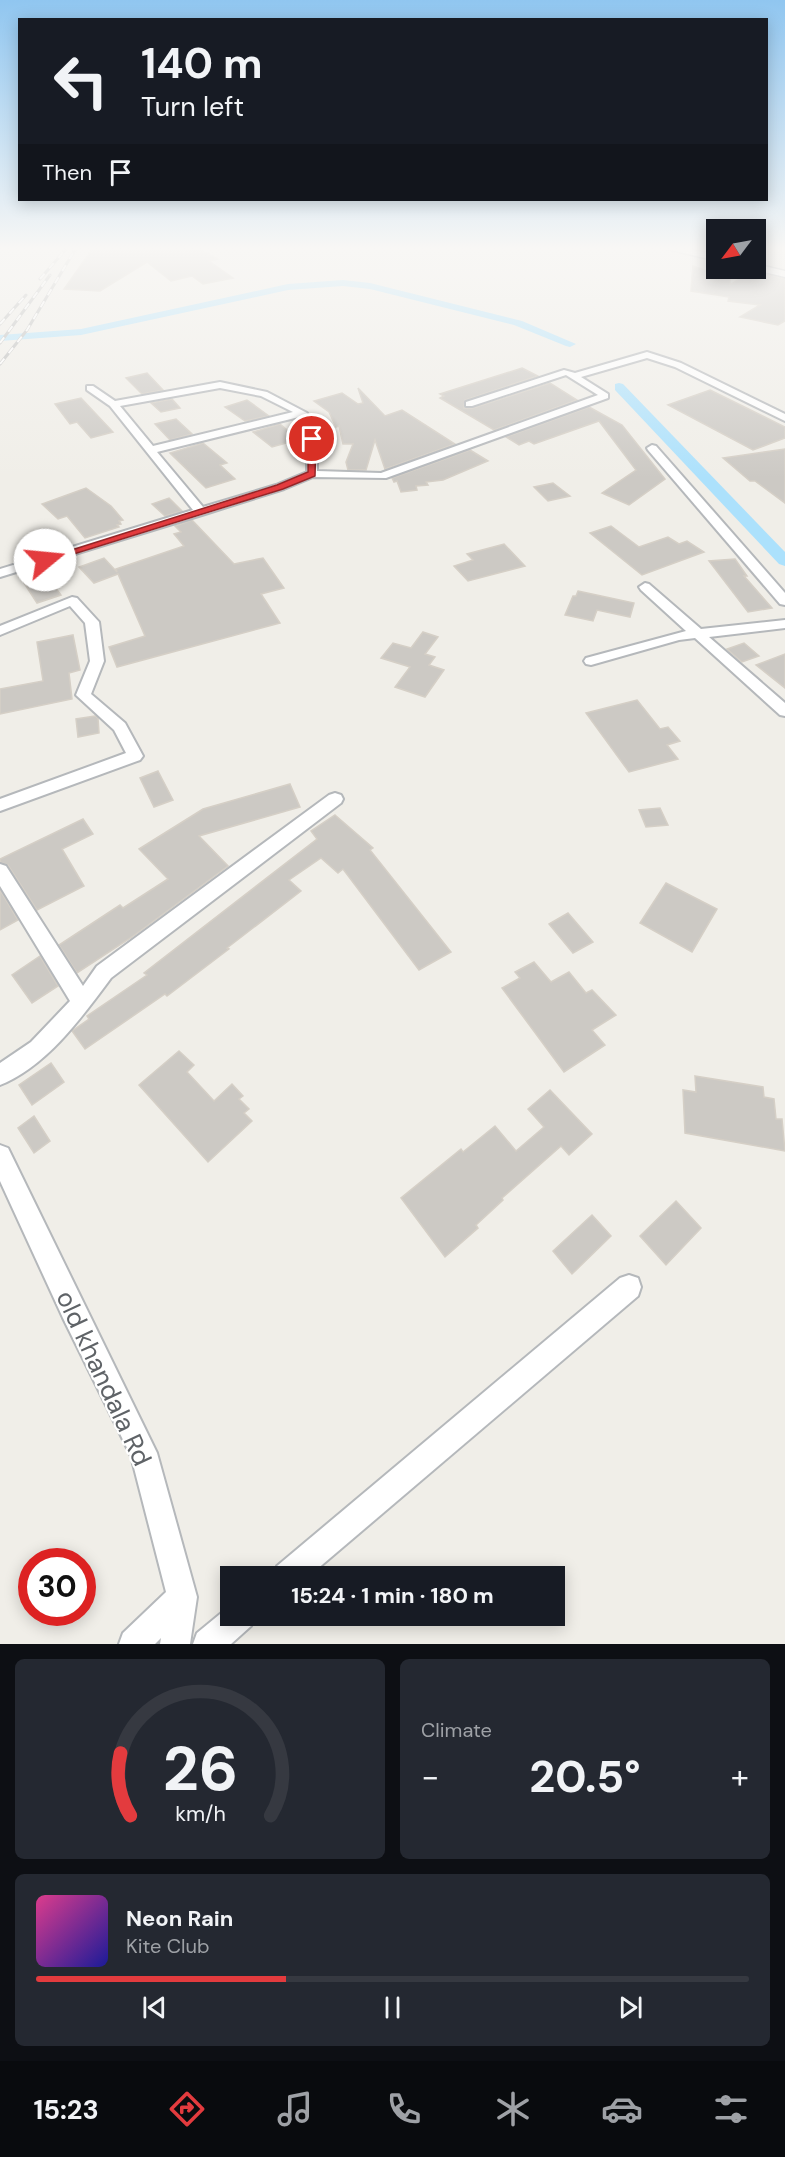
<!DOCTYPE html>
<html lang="en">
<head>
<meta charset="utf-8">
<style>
	:root { --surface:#171b24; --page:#242831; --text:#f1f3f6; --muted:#9ea1a6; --line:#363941; --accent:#e33b3e }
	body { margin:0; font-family:"DM Sans",sans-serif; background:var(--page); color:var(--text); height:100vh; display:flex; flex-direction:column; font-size:22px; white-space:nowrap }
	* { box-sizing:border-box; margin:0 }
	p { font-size:20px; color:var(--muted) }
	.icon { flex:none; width:33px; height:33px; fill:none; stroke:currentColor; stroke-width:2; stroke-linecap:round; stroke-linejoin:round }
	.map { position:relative; height:1644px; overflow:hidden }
	.sheet { display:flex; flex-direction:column; gap:15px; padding:15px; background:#0d0f14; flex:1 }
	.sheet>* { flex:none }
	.hud { position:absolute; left:18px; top:18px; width:750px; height:183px; border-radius:0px; box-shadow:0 3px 15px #0003; background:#171b24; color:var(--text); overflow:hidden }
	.needle { width:39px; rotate:238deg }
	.fabs { position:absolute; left:706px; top:219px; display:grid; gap:12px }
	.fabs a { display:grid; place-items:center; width:60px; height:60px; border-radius:0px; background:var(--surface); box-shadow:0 3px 15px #0003; font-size:30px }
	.speed { position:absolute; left:18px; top:1548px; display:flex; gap:12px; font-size:30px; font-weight:700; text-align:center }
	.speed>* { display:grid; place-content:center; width:78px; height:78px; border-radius:50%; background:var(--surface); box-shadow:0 3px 15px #0003; line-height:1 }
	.speed .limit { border:9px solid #d22; background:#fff; color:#111 }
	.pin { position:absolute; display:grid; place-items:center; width:51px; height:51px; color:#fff; margin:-26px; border:3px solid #fff; border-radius:50%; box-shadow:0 2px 6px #0007 }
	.me { position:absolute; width:66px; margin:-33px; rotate:73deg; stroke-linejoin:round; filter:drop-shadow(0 0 4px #0008) }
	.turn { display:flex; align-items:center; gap:21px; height:126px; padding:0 24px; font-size:27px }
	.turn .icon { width:78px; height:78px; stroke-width:2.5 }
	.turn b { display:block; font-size:42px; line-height:51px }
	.then { display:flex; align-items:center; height:57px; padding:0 24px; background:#0003; gap:12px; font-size:22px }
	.big { font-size:45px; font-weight:700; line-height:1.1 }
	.sheet .card { flex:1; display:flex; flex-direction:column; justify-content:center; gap:9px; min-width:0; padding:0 21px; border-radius:9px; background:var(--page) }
	.sheet .dial { align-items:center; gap:0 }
	.dial svg { height:156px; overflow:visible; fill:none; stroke:var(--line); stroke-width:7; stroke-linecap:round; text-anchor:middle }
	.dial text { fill:var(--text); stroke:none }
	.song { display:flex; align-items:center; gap:18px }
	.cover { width:72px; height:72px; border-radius:9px; background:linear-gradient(135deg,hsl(330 70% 55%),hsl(240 70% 35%)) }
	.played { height:6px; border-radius:3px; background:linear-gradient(90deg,var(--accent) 35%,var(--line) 35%) }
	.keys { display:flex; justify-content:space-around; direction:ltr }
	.heat { display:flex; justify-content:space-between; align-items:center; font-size:33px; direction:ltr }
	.sheet .tiles { flex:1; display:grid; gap:15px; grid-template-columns:1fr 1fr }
	.card:last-child { grid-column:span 2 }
	.trip { position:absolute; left:220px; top:1566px; width:345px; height:60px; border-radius:0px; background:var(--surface); box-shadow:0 3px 15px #0003; font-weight:700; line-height:60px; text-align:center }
	.tabs { display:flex; height:96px; justify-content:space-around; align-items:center; background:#090b0e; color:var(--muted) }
	.tabs .icon { width:42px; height:42px }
	.tabs .active { color:var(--accent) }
	.tabs b { font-size:27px; color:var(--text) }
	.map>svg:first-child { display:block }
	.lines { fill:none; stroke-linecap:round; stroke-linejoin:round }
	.canal { fill:#ace1fc; fill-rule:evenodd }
	.building { fill:#ccc9c4; stroke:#d5cfc6; stroke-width:1.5 }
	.street-casing { stroke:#b5b8bb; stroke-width:4 }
	.secondary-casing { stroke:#b4b7bb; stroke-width:3 }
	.street { fill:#fff; fill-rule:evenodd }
	.secondary { fill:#fff; fill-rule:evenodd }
	.rail-casing { stroke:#b6b7b7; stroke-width:3 }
	.rail { stroke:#fff; stroke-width:2; stroke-dasharray:7; stroke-linecap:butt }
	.route { fill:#e33b3e; stroke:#942628; stroke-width:1.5 }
	.labels { text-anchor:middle; stroke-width:4.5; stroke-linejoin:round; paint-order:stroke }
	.near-street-label { font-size:26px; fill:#5f6367; stroke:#fff }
</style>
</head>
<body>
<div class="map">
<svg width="785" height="1644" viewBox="0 0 785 1644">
	<rect width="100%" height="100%" fill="#f0eee8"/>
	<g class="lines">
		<g class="canal">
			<polygon points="343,280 370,283 522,321 576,344 570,347 566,346 514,325 370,289 343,286 288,290 81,335 0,341 0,335 81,329 288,284"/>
			<polygon points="619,383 623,384 785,552 785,566 779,564 615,390 615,384"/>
		</g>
	</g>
	<g class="building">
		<polygon points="93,248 197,248 218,259 209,261 233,278 203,284 192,276 171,281 147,262 100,291 64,289"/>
		<polygon points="693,266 730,279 730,285 752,271 785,279 785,321 778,325 740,317 760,305 728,301 729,297 691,291"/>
		<polygon points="522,368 538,376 465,400 464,408 473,408 550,383 577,400 494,430 440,398 444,396 440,394"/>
		<polygon points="147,373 163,390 142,394 126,378"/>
		<polygon points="358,388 385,416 402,410 455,444 385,469 375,440 366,470 348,470 346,462 353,444 343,444 339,426 336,427 329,412 314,401 342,393 358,404 363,403"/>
		<polygon points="710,390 785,427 785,438 753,450 668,405"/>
		<polygon points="81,398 113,432 91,438 77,422 70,424 55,404"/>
		<polygon points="172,399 180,408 161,412 151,403"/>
		<polygon points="247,400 269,416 245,421 225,407"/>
		<polygon points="589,407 622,425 665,479 629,505 602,493 636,470 599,421 534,444 529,441 519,445 506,437"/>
		<polygon points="176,419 192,434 170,440 155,424"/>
		<polygon points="280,424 297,438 295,439 297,440 272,447 253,432"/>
		<polygon points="203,443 227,463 220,465 235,479 206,488 170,453"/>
		<polygon points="785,449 785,503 755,481 750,481 723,458"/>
		<polygon points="470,450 488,461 443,480 426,482 428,485 416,486 417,490 401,492 397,481 394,482 392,478"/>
		<polygon points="553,483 570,496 548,501 534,487"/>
		<polygon points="86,488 111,506 123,520 119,521 121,524 117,525 119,527 85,538 67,516 58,519 42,504"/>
		<polygon points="169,498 182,511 165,516 152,504"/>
		<polygon points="192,520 234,564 263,558 284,588 261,594 280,623 117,667 109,647 145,636 118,574 94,583 79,567 104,558 117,572 116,569 184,546 174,534 181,532 175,526"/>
		<polygon points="611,526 639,547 668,537 679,544 687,541 704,552 642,575 590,533"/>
		<polygon points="504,544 525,566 468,581 454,566 473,560 467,554"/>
		<polygon points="735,559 747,576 744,576 772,608 748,612 709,561"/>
		<polygon points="47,576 61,595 37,603 24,583"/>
		<polygon points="578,591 634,603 630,617 597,610 593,621 565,615 573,596 576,596"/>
		<polygon points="423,632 438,637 425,654 435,657 429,665 444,670 425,697 395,687 410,667 381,658 393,643 411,648"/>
		<polygon points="73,635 80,670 69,673 72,699 0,714 0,689 43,681 37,642"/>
		<polygon points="744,643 759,656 742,662 727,649"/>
		<polygon points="785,654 785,688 756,665"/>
		<polygon points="637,700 660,729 668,727 680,741 667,745 678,759 629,772 586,713"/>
		<polygon points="95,716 98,718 99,733 78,737 76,719"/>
		<polygon points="158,771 173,800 154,807 140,778"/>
		<polygon points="290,784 300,807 199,836 228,866 132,937 77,973 59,945 120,905 123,908 168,879 139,849 203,809"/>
		<polygon points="660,808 668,825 646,827 639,810"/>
		<polygon points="335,815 373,848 370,850 451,952 419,970 343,869 338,873 321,858 289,880 301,891 227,948 229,949 167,996 165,994 85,1049 72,1031 89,1019 87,1016 147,975 144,973 317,839 311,831"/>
		<polygon points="83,819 93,834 62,849 84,886 37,910 8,865 0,862 0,859"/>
		<polygon points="666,883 717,909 692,952 640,923"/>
		<polygon points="0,890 18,920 0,930"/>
		<polygon points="568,913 593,942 573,953 549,924"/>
		<polygon points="40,956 58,986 32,1003 12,975"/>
		<polygon points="534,962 551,982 569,972 586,993 592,990 616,1015 592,1030 605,1045 564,1072 502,988 520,978 515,972"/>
		<polygon points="179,1051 194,1065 187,1072 214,1101 232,1084 243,1096 239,1099 249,1109 244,1113 252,1121 208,1162 139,1085"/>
		<polygon points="51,1063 64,1082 32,1105 19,1085"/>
		<polygon points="695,1076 763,1087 764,1097 774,1099 776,1119 782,1119 785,1151 685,1133 683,1090 696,1092"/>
		<polygon points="550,1090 592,1134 569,1155 561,1146 502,1198 503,1200 476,1225 478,1228 445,1257 401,1198 461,1149 463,1152 495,1126 516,1151 544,1127 528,1109"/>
		<polygon points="34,1116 50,1141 34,1153 18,1128"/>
		<polygon points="676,1201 701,1228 666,1265 640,1236"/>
		<polygon points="592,1215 611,1236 572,1274 553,1251"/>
	</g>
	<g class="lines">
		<defs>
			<g id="street">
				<path d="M 647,352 L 681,363 L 785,414 L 785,421 L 675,367 L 647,358 L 581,377 L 608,394 L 608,398 L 386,478 L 313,477 L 284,489 L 205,514 L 0,577 L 0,569 L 193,510 L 110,406 L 87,390 L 87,386 L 93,386 L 115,401 L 220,382 L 267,392 L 307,413 L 317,439 L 317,471 L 381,473 L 598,395 L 566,375 L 472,406 L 466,406 L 466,402 L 564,370 L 575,373 ZM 220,388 L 261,396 L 293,412 L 153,446 L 120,406 ZM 299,417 L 307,439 L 307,472 L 276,485 L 203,507 L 157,452 Z"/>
				<polygon points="652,445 656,446 785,593 785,605 780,604 648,450 647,448"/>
				<polygon points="645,583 649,584 701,629 785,620 785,628 709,637 785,703 785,716 780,715 695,638 679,640 591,665 586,664 584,661 586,658 686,631 641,590 639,587"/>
				<polygon points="72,597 77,598 99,622 104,661 91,694 125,723 143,756 140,760 0,811 0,799 126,753 114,730 76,695 90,661 85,623 70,606 0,635 0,626"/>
				<path d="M 335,793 L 341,795 L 343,799 L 341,803 L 111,978 C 82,1017 47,1066 0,1085 L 0,1063 L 31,1042 L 70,1001 L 0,886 L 0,864 L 6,866 L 83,986 L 97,966 L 329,795 Z"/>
				<polygon points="0,1145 8,1148 157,1453 197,1597 190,1644 160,1644 161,1638 155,1644 119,1644 123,1633 166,1592 131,1456 63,1318 0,1181"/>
				<polygon points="629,1275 638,1278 641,1287 638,1296 309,1576 273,1576 277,1566 620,1278"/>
				<polygon points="231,1605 231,1616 256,1616 251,1626 231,1644 193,1644 197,1633"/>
			</g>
			<g id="secondary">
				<polygon points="663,248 684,248 717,255 717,261"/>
				<polygon points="756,264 785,271 785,277 752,269 756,268"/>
			</g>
		</defs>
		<use href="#street" class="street-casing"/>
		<use href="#secondary" class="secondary-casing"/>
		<use href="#street" class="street"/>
		<use href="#secondary" class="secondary"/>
		<defs>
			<g id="rail">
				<polyline points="40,279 67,248"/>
				<polyline points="0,324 26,295"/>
				<polyline points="0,343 50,275"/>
				<polyline points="0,364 27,330 76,248"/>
			</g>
		</defs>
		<use href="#rail" class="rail-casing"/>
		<use href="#rail" class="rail"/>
	</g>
	<linearGradient id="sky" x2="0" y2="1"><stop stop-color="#90c6f0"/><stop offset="0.52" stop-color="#f8f7f5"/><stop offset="1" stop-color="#f8f7f5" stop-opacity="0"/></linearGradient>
	<rect width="785" height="478" fill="url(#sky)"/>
	<polygon class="route" points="312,436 316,439 315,476 283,489 48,562 40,560 277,485 308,472 308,439"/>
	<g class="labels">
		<g class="near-street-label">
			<text transform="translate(104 1378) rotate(65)" y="9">old khandala Rd</text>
		</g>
	</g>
</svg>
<div class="fabs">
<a><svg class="needle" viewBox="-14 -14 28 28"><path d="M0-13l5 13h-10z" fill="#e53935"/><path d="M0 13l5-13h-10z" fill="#9ea1a6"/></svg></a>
</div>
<div class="speed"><div class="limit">30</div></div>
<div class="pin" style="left:312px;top:439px;background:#d93025"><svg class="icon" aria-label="arrive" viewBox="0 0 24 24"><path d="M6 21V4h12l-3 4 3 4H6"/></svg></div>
<svg class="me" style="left:45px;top:560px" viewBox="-20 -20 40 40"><circle r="19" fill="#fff"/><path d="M0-13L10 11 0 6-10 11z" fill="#e33b3e"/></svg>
<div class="trip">15:24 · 1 min · 180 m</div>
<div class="hud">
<div class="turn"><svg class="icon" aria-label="left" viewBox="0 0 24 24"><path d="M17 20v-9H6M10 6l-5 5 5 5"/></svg><div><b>140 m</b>Turn left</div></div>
<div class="then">Then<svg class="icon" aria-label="arrive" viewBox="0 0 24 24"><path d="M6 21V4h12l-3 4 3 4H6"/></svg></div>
</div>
</div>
<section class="sheet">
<div class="tiles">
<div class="card dial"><svg viewBox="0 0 100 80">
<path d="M14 69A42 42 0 1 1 86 69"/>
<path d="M14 69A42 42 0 0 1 9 37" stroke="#e33b3e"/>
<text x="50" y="56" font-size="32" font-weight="700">26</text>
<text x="50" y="72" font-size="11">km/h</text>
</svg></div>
<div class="card"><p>Climate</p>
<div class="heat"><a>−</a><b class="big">20.5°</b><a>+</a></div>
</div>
<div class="card">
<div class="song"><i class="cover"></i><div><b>Neon Rain</b><p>Kite Club</p></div></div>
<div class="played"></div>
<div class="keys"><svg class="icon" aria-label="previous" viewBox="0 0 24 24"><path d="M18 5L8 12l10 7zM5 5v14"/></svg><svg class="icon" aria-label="pause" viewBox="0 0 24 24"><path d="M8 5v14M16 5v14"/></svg><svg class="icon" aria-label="next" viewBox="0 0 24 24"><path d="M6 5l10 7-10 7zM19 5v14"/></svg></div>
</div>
</div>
</section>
<nav class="tabs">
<b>15:23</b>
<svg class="icon active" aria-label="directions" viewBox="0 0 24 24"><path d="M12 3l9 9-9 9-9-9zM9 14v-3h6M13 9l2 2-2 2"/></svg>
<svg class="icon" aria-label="music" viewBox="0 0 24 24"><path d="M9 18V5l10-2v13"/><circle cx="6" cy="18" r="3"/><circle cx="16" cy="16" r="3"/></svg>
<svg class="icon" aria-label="phone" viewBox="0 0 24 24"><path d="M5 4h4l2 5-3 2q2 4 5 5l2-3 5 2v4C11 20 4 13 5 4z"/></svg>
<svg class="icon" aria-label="climate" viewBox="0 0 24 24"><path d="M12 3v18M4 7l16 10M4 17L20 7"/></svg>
<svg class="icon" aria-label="car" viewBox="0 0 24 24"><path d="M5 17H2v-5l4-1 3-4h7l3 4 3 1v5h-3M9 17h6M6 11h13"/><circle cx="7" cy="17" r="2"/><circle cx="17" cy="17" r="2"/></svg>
<svg class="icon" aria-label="filters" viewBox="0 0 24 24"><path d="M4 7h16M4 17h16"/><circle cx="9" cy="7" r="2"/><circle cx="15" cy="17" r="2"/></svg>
</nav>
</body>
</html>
